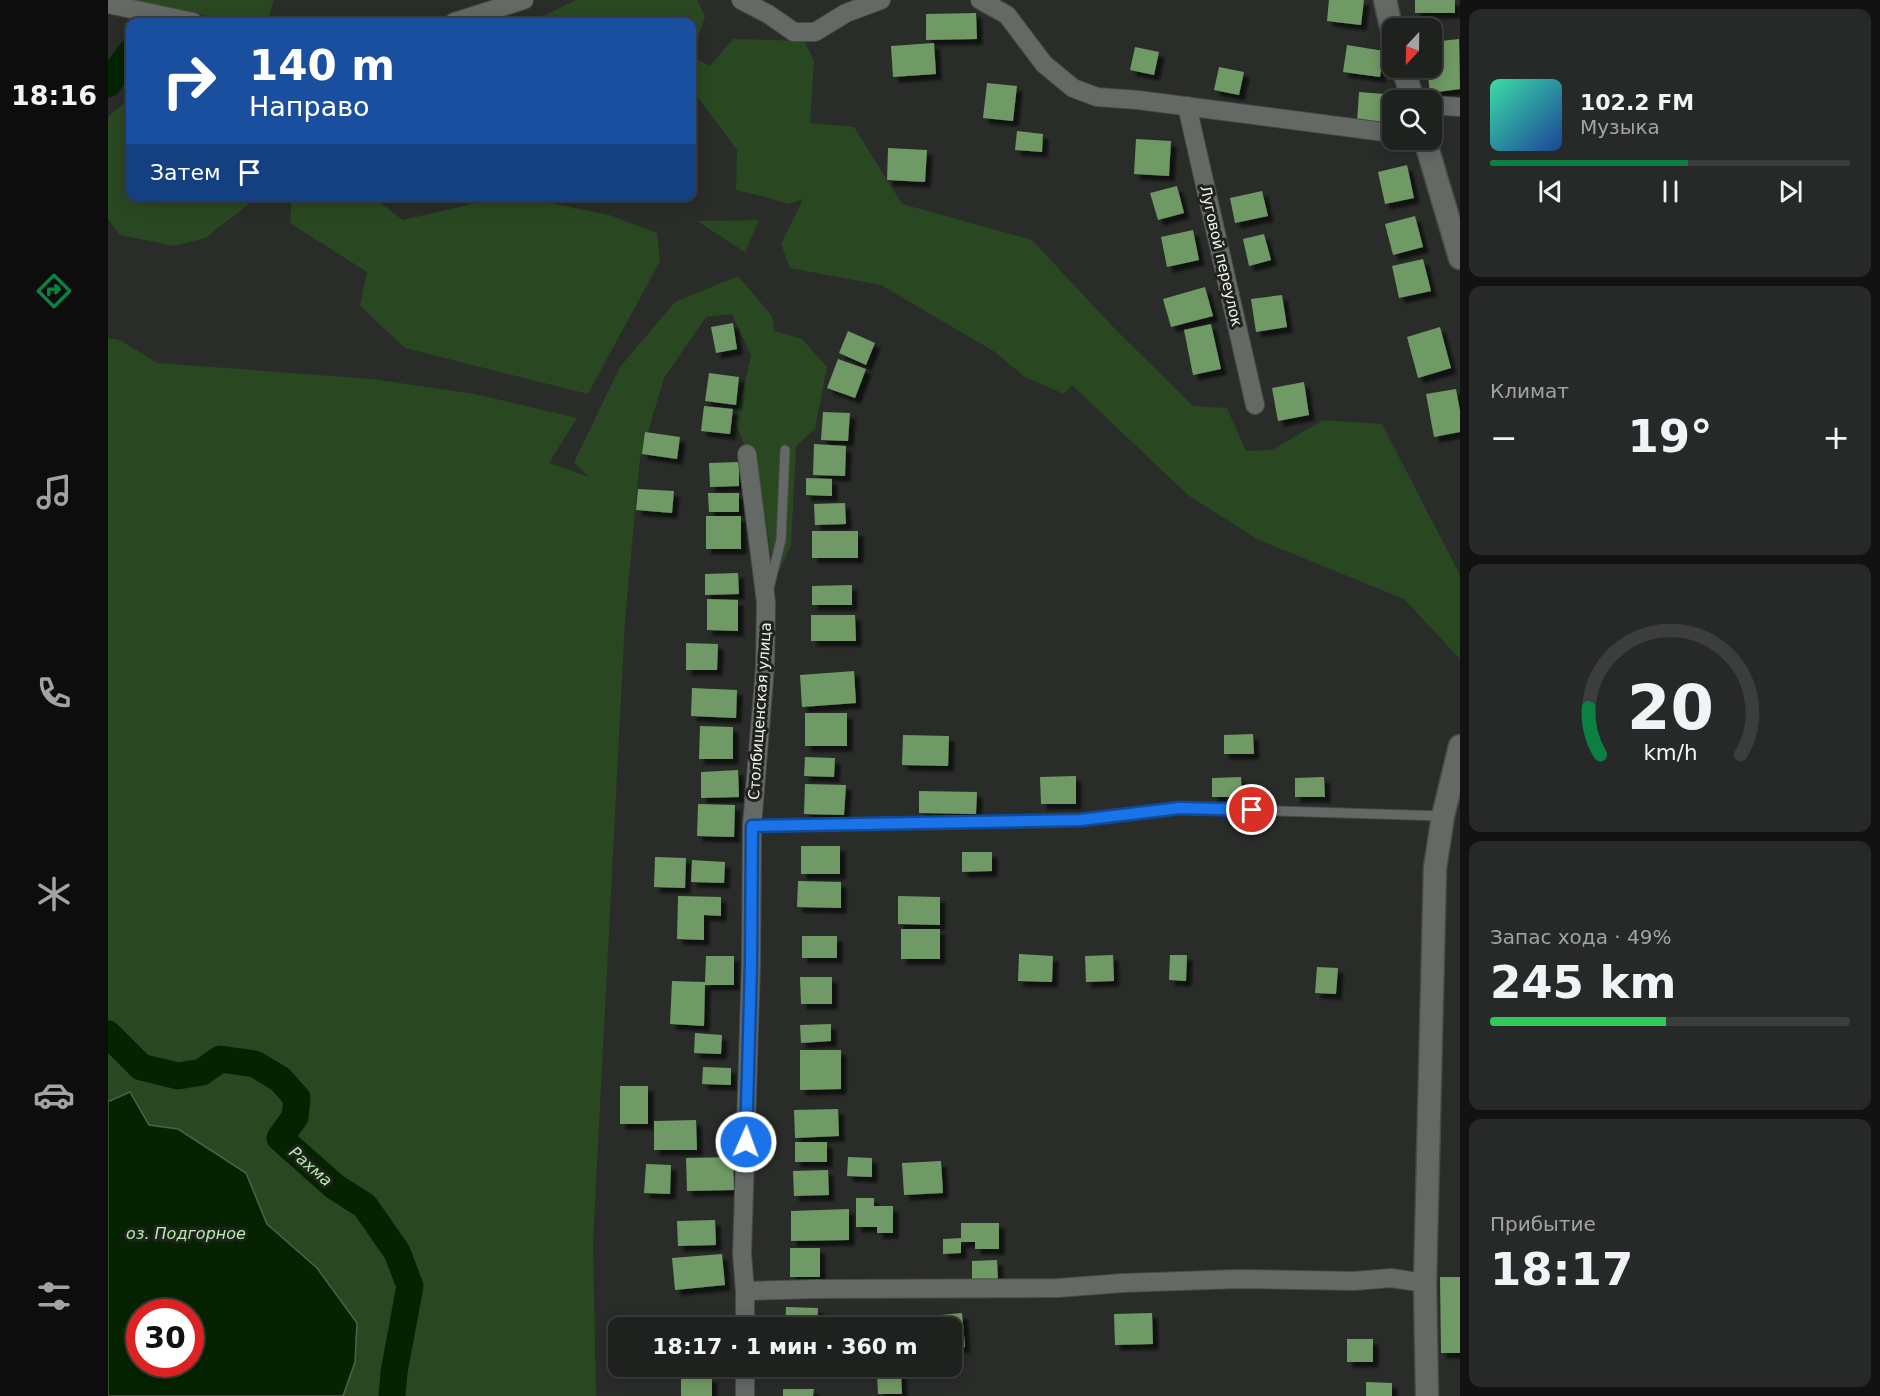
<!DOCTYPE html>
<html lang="ru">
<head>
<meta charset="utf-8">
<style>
	:root { --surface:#1f211f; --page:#272928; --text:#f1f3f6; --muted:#a1a3a4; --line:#3c3e3d; --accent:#0b8043 }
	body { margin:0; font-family:"DejaVu Sans",sans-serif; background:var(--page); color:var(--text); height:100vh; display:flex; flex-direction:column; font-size:22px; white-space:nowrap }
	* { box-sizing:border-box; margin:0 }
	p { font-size:20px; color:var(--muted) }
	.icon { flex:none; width:33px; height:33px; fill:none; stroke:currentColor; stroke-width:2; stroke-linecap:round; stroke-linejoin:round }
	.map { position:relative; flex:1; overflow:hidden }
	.sheet { display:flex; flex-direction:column; gap:9px; padding:9px; background:#111211; width:420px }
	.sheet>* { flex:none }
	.banner { position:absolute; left:18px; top:18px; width:570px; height:183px; border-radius:12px; box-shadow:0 3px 15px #0003,0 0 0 2px var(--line); background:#1a4fa0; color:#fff; overflow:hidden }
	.needle { width:39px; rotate:202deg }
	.fabs { position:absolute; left:1274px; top:18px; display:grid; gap:12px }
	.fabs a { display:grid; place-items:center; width:60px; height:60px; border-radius:12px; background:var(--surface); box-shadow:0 3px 15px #0003,0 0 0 2px var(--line); font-size:30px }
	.speed { position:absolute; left:18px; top:1299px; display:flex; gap:12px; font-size:30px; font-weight:700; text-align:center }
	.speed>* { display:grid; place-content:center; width:78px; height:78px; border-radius:50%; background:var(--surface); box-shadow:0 3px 15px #0003,0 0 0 2px var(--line); line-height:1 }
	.speed .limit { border:9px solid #d22; background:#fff; color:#111 }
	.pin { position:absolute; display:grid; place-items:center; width:51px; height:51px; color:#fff; margin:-26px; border:3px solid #fff; border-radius:50%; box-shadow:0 2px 6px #0007 }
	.me { position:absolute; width:66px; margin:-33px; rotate:2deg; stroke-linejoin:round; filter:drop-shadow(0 0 4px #0008) }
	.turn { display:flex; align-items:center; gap:21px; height:126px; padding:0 24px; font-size:27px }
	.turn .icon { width:78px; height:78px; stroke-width:2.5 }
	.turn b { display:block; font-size:42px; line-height:51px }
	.then { display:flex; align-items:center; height:57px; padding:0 24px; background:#0003; gap:12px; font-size:22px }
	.big { font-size:45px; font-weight:700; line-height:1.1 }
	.sheet .tile { flex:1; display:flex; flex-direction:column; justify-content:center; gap:9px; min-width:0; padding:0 21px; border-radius:12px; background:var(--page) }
	.sheet .dial { align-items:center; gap:0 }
	.dial svg { height:156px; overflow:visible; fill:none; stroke:var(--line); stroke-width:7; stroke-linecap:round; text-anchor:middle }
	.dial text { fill:var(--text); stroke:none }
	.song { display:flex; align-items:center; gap:18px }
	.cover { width:72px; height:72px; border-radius:9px; background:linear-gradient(135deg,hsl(160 70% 55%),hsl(220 70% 35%)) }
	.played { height:6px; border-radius:3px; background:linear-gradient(90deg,var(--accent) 55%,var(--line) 55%) }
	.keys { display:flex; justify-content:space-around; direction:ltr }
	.heat { display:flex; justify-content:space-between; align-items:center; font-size:33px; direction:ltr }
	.charge { height:9px; border-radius:4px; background:linear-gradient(90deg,#34c759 49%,var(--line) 0) }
	.trip { position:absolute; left:500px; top:1317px; width:354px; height:60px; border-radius:12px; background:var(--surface); box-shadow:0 3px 15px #0003,0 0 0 2px var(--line); font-weight:700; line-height:60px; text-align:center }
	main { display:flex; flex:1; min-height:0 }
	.tabs { display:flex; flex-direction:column; width:108px; justify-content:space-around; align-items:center; background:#0c0d0c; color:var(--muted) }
	.tabs .icon { width:42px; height:42px }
	.tabs .active { color:var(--accent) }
	.tabs b { font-size:27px; color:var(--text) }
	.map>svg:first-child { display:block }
	.green { fill:#294822 }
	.water { fill:#052300; stroke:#4c6248; stroke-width:1.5; fill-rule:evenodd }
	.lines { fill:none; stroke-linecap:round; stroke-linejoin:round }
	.river { stroke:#052300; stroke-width:27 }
	.building { fill:#6f9a65; filter:url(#shadow) }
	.service-casing { stroke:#484a47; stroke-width:11 }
	.minor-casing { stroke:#484a47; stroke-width:20 }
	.tertiary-casing { stroke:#484a47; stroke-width:25 }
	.service { stroke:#656965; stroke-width:9 }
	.minor { stroke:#656965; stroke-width:18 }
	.tertiary { stroke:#656965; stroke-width:22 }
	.route-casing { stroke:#114b97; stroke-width:15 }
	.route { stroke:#1a73e8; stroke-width:10 }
	.labels { text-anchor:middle; stroke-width:6; stroke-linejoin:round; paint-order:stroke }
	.street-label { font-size:15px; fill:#f2f4f1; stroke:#20221f }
	.water-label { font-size:16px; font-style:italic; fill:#b3f1a5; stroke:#20221f }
</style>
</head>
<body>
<main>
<nav class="tabs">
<b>18:16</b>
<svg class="icon active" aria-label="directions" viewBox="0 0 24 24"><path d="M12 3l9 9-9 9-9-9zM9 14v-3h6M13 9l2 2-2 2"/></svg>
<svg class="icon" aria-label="music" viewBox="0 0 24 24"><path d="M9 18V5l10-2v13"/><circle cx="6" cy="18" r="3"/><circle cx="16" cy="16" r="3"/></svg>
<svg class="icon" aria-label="phone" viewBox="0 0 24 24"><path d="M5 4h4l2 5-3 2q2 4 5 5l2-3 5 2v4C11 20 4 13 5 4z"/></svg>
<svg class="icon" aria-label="climate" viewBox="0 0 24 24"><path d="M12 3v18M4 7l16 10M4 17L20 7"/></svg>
<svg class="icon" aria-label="car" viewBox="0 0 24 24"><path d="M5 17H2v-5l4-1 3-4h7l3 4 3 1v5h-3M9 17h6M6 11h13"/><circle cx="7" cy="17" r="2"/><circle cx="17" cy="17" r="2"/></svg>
<svg class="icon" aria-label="filters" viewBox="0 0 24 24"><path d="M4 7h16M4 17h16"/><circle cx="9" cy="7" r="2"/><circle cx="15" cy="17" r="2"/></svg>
</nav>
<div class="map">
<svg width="1352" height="1396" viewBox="0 0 1352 1396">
	<defs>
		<filter id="shadow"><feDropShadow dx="5.5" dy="5.5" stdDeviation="1.5" flood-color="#0009"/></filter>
	</defs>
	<rect width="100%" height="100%" fill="#292c29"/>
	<g class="green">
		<polygon points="23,0 166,0 159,22 127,22"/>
		<polygon points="468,0 589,0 597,17 584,53 584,22 517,22 516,21 513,22 423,22"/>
		<polygon points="625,39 696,41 706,60 702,123 746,127 794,204 924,240 1008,330 1085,406 1119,408 1138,451 1164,450 1215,420 1274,424 1352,575 1352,659 1296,599 1151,540 1081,496 964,385 956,394 917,377 887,352 773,285 682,268 673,244 695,199 680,204 657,197 628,190 629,150 589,96 584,94 584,57 602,66"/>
		<polygon points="22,98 22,196 144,197 142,203 97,238 66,246 12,235 0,219 0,117"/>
		<polygon points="184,197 264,197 295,220 394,197 413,197 501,215 549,233 552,261 480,394 297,348 252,306 259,272 182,223"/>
		<polygon points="651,220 637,252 589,221"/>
		<polygon points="630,276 664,316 666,331 694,339 719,367 707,429 688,446 683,545 667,580 651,477 627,423 643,356 624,314 598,317 556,378 532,458 517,620 485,1242 488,1396 235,1396 247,1362 209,1268 159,1224 138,1173 70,1129 41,1125 22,1092 2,1101 0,1100 0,338 12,340 49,363 264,379 367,394 469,418 441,463 481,477 466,462 512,367 567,302"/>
	</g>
	<path class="water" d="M 22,1092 L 41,1125 L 70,1129 L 138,1173 L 159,1224 L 209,1268 L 249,1323 L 247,1362 L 235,1396 L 0,1396 L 0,1100 L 2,1101 ZM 32,1312 L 82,1312 L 82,1364 L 32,1364 Z"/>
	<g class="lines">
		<g class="river">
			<polyline points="0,84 22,53"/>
			<polyline points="0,1034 33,1067 70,1076 94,1072 112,1059 147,1064 172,1079 189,1098 187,1117 172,1138 226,1186 257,1206 289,1252 302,1286 286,1372 284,1396"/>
		</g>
	</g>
	<g class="building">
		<polygon points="1221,0 1256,0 1253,25 1219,21"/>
		<rect x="1307" y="0" width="40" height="13"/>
		<polygon points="868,13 869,39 818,40 818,14"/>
		<polygon points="1351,39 1352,89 1322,93 1319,68 1323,68 1323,42"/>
		<polygon points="826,43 828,74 785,77 783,46"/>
		<polygon points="1239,45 1276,51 1272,77 1235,72"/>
		<polygon points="1027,47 1051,52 1046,75 1022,70"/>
		<polygon points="1111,67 1136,72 1131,95 1106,90"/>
		<polygon points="879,83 909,86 905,121 875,118"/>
		<polygon points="1251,92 1288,95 1288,100 1284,100 1284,124 1249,122"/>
		<polygon points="909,131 935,134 934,152 907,150"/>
		<polygon points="1028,139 1063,141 1061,176 1026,174"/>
		<polygon points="780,148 819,150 817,182 779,180"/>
		<polygon points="1299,165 1306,198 1277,204 1270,172"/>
		<polygon points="1069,186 1076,213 1050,220 1042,193"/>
		<polygon points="1154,191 1160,216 1127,223 1122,198"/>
		<polygon points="1307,216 1315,247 1285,255 1277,224"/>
		<polygon points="1085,230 1091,260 1059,267 1053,237"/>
		<polygon points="1156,234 1163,260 1141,266 1135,239"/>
		<polygon points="1315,259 1323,291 1291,298 1284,266"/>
		<polygon points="1097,287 1105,316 1063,327 1055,299"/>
		<polygon points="1174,295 1179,327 1148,332 1143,299"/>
		<polygon points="625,323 629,349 608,353 603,327"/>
		<polygon points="1103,324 1113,369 1085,375 1076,330"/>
		<polygon points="1332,327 1343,368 1310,378 1299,337"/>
		<polygon points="740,331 767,343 758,365 731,353"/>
		<polygon points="730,359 758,369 747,398 719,388"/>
		<polygon points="601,373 631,377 628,405 597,401"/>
		<polygon points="1196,382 1201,415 1170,421 1164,388"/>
		<polygon points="1348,389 1352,411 1352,432 1326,437 1318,394"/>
		<polygon points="596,406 625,409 622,434 593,431"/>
		<polygon points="715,412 742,413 740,441 713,440"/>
		<polygon points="537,432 572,437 569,459 534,454"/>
		<polygon points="706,444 738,446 737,476 705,475"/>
		<polygon points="631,462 631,486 602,487 601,463"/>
		<polygon points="698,478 724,479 724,496 698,495"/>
		<polygon points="530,489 566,491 564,513 528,510"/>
		<polygon points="600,493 631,493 631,512 601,512"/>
		<polygon points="737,503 738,524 707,525 706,504"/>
		<rect x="598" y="516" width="35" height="33"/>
		<rect x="704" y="531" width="46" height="27"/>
		<polygon points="630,573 631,594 597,595 597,574"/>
		<polygon points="744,585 744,605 704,605 704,586"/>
		<polygon points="599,599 630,600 630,631 599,630"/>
		<polygon points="703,615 747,615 748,641 703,641"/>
		<polygon points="578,643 610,644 609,670 578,670"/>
		<polygon points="746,671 748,703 694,707 692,675"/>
		<polygon points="584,688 629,690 628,718 583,716"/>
		<rect x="697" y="713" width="42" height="33"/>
		<polygon points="592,726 625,727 625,759 591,759"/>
		<polygon points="1145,734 1146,754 1116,754 1116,735"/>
		<polygon points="795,735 841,736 840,766 794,765"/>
		<polygon points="697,757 727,758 726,777 696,776"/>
		<polygon points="630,770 631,797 593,798 593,772"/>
		<polygon points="968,776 968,804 933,804 932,777"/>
		<polygon points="1133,777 1134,797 1104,797 1104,778"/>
		<polygon points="1216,777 1217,797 1187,797 1187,778"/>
		<polygon points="697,784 738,785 736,815 696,814"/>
		<polygon points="811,791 869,792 868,814 811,813"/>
		<polygon points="590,804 627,805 626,837 589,836"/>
		<rect x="693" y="846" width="39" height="28"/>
		<polygon points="854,852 884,852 884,871 854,872"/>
		<polygon points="547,857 578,858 577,888 546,887"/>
		<polygon points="584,860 617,862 616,883 583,882"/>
		<polygon points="690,881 733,882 733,908 689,907"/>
		<polygon points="570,896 613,897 613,916 596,915 596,940 569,939"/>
		<polygon points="790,896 832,897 832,925 790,924"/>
		<rect x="793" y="929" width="39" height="30"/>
		<rect x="694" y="936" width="35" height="22"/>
		<polygon points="911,954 945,956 944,982 910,981"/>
		<polygon points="1005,955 1006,981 978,982 977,956"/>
		<polygon points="1062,955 1079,955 1078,981 1061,980"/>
		<polygon points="598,956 626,956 626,985 597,985 596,1026 562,1024 564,981 597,982"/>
		<polygon points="1209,967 1230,968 1228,994 1207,993"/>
		<polygon points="692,977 724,977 724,1004 693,1004"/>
		<polygon points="723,1024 723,1041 693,1043 692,1025"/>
		<polygon points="587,1033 614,1035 613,1054 586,1053"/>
		<polygon points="692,1050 733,1050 733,1089 692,1090"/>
		<polygon points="595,1067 623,1068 623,1085 594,1084"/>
		<rect x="512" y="1086" width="28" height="38"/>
		<polygon points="730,1109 731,1136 687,1138 686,1110"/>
		<polygon points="588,1120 589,1150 546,1150 546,1121"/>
		<rect x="687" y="1142" width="32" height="20"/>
		<polygon points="625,1157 626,1190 579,1191 578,1158"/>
		<polygon points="740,1157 764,1158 764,1177 739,1176"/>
		<polygon points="833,1161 835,1193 796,1195 794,1163"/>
		<polygon points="538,1164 563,1165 562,1194 536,1193"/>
		<polygon points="720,1170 721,1195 686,1196 685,1171"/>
		<polygon points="748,1198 766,1198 766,1206 785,1206 785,1233 769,1233 769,1227 748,1227"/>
		<polygon points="741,1209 741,1240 683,1241 683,1211"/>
		<polygon points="607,1220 608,1245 570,1246 569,1221"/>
		<polygon points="853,1223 891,1223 891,1249 867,1249 867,1242 853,1242 853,1253 835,1254 835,1239 853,1238"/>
		<rect x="682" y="1248" width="30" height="29"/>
		<polygon points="614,1254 617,1285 567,1290 564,1258"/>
		<polygon points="889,1260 890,1279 864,1280 864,1261"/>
		<polygon points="1332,1277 1352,1277 1352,1353 1333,1353"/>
		<polygon points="678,1307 710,1308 709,1328 677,1328"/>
		<polygon points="854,1313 857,1347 843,1348 843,1328 823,1328 822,1316"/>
		<polygon points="1044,1313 1045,1344 1007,1345 1006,1314"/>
		<rect x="1239" y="1339" width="26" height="23"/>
		<polygon points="793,1372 794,1394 770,1394 769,1373"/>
		<polygon points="573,1376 604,1377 604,1396 573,1396"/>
		<polygon points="1258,1382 1284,1383 1284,1396 1258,1396"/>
		<polygon points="675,1389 706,1389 705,1396 675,1396"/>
	</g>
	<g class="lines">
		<defs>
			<g id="service">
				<polyline points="661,588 673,540 677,450"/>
				<polyline points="644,826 972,820 1072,808 1335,816"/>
			</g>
			<g id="minor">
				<polyline points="633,0 660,14 686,32 707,32 738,13 773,0"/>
				<polyline points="872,0 899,15 936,64 965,88 989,97 1030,100 1284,133"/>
				<polyline points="0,4 85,22"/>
				<polyline points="346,22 416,0"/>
				<polyline points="1323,105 1352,107"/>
				<polyline points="1079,106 1147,405"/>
				<polyline points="637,1291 706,1289 950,1288 1015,1283 1130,1279 1246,1281 1283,1278 1317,1283"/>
				<polyline points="637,1328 637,1291 634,1254 643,963 644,826 657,667 658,602 639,454"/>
				<polyline points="637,1396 637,1366"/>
			</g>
			<g id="tertiary">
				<polyline points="1277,0 1284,31"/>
				<polyline points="1295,68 1305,100"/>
				<polyline points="1317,140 1352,258"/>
				<polyline points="1319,1396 1317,1283 1327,868 1335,816 1352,746"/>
			</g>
		</defs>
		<use href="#service" class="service-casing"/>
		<use href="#minor" class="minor-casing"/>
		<use href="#tertiary" class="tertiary-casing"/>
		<use href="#service" class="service"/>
		<use href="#minor" class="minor"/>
		<use href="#tertiary" class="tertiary"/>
	</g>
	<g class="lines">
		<defs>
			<polyline id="route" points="638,1142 643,963 644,826 972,820 1072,808 1144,810"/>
		</defs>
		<use href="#route" class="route-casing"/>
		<use href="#route" class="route"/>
	</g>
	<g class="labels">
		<g class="street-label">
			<text transform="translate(1113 256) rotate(77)" y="5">Луговой переулок</text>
			<text transform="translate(652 711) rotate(-86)" y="5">Столбищенская улица</text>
		</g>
		<g class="water-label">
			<text transform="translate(203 1166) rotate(41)" y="6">Рахма</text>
			<text x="78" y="1239">оз. Подгорное</text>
		</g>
	</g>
</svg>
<div class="fabs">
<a><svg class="needle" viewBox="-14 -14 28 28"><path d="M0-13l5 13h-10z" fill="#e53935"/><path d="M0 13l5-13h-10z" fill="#a1a3a4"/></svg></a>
<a><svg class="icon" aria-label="search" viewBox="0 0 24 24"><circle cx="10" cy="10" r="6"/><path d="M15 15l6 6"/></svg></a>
</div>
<div class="speed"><div class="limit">30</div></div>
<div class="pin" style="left:1144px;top:810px;background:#d93025"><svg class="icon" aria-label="arrive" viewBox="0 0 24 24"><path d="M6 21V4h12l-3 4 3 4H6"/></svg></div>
<svg class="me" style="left:638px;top:1142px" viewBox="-20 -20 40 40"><circle r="17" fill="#1a73e8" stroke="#fff" stroke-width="3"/><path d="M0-11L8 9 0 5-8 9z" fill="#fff"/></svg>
<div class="trip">18:17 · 1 мин · 360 m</div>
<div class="banner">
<div class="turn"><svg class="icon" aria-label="right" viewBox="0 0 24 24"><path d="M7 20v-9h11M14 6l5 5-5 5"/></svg><div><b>140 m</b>Направо</div></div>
<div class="then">Затем<svg class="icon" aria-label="arrive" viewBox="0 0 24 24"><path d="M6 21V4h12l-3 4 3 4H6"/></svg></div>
</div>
</div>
<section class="sheet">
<div class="tile">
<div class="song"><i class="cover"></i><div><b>102.2 FM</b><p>Музыка</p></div></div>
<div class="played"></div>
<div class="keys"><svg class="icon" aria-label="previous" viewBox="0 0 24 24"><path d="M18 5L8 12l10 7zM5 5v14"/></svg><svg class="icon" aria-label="pause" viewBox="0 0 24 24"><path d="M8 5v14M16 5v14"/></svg><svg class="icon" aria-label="next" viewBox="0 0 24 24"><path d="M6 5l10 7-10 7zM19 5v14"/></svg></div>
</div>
<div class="tile"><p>Климат</p>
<div class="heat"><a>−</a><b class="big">19°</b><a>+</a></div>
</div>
<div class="tile dial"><svg viewBox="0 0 100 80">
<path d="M14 69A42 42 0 1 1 86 69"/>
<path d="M14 69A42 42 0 0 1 8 45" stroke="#0b8043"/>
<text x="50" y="56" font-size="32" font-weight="700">20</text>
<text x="50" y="72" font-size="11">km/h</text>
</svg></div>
<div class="tile"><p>Запас хода · 49%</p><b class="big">245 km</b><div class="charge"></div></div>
<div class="tile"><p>Прибытие</p><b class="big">18:17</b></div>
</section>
</main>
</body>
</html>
